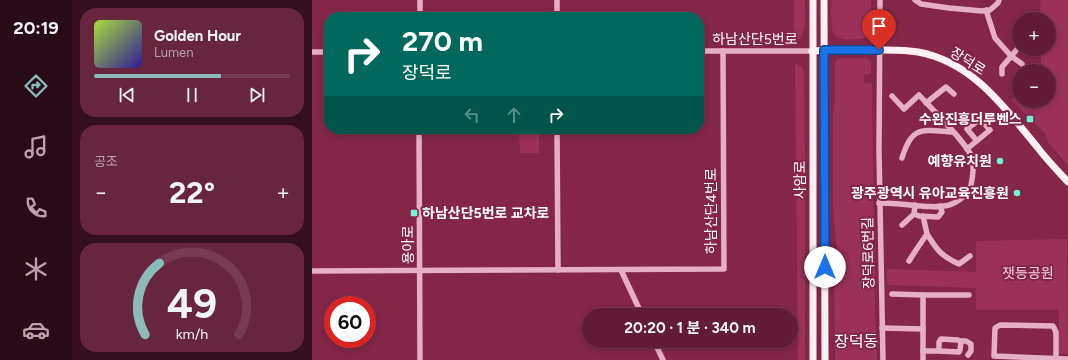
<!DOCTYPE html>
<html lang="ko">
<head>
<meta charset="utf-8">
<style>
	:root { --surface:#621c36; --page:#68253e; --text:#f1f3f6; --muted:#bba1ad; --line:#763a51; --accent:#8bbbb9 }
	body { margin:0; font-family:Figtree,"Noto Sans KR",sans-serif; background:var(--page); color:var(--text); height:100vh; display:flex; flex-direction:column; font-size:15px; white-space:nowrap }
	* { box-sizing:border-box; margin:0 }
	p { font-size:13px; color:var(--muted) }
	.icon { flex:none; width:22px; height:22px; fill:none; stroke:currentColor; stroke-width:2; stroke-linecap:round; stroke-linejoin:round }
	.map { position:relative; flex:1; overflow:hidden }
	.drawer { display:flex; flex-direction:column; gap:8px; padding:8px; background:#360f1e; width:240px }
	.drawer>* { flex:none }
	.banner { position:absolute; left:12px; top:12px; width:380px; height:122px; border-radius:16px; box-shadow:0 2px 6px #0003,0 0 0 1px var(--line); background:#00695c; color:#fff; overflow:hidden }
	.fabs { position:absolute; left:700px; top:12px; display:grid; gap:8px }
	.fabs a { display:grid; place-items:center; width:44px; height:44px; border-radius:50%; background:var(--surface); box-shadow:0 2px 6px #0003,0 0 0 1px var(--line); font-size:20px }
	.speed { position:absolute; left:12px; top:296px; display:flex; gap:8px; font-size:20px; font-weight:700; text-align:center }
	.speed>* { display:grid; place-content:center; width:52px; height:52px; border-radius:50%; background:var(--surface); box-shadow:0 2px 6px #0003,0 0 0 1px var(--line); line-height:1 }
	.speed .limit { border:6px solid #d22; background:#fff; color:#111 }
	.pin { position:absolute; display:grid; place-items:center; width:34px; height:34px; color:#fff; margin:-41px -17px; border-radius:50% 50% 50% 0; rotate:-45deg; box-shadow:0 0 4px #0007 }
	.pin .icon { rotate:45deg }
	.me { position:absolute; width:44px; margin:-22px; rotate:0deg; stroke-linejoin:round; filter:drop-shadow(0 0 3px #0008) }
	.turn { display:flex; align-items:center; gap:14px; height:84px; padding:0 12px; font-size:18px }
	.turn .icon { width:52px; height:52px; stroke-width:2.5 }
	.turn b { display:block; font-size:28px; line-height:34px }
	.lanes { display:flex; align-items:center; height:38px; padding:0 12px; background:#0003; justify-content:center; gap:20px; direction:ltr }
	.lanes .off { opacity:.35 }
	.big { font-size:30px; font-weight:700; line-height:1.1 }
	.drawer .widget { flex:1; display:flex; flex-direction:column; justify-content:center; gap:6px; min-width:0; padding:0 14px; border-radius:16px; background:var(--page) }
	.drawer .dial { align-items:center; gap:0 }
	.dial svg { height:104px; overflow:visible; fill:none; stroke:var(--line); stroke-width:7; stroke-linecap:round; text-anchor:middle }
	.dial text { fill:var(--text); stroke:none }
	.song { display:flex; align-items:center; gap:12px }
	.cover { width:48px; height:48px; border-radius:6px; background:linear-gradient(135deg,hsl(80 70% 55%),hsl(250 70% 35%)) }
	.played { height:4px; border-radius:2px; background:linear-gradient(90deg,var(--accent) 65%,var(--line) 65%) }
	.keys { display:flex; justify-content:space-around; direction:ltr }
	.heat { display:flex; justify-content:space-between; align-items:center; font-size:22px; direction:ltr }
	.trip { position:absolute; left:270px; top:308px; width:216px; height:40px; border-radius:20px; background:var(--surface); box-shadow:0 2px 6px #0003,0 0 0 1px var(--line); font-weight:700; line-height:40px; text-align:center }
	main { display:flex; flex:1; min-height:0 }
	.menu { display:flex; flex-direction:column; width:72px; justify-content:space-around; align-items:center; background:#270b16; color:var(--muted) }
	.menu .icon { width:28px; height:28px }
	.menu .current { color:var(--accent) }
	.menu b { font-size:18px; color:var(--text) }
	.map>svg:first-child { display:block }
	.green { fill:#9a3159 }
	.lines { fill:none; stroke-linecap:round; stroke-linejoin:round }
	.minor { stroke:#e7afc4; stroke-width:5.5 }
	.major { stroke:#fdf0f4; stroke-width:7 }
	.route-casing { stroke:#114b97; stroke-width:10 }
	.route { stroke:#1a73e8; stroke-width:7 }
	.poi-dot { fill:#74f0d4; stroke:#832648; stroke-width:1.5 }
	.labels { text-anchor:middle; stroke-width:4; stroke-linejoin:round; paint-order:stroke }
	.street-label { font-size:14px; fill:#fff; stroke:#832648 }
	.poi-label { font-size:14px; font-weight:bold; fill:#fff; stroke:#832648; text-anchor:end }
	.park-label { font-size:14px; fill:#f6d2e0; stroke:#832648 }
	.quarter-label { font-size:16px; fill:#fff; stroke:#832648 }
</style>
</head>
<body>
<main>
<nav class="menu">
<b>20:19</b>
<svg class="icon current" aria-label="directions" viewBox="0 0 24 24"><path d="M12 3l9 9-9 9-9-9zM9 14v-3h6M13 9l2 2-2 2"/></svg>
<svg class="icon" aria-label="music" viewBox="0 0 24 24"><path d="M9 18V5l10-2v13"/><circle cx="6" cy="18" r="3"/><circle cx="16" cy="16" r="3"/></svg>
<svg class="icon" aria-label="phone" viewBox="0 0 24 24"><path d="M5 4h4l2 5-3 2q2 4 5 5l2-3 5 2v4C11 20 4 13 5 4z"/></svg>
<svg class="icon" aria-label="climate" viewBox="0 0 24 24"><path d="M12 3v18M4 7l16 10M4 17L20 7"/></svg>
<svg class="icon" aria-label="car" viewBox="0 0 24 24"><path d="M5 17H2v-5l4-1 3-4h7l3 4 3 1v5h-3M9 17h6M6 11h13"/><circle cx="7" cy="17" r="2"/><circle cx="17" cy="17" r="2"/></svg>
</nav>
<section class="drawer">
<div class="widget">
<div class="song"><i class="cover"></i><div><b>Golden Hour</b><p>Lumen</p></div></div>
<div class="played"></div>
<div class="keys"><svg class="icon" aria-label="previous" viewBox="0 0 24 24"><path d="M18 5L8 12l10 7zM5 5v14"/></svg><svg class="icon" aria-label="pause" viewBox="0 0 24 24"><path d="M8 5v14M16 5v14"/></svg><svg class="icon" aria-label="next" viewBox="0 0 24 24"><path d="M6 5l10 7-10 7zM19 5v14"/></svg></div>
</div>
<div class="widget"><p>공조</p>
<div class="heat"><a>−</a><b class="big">22°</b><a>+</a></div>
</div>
<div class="widget dial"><svg viewBox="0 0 100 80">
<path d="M14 69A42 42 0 1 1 86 69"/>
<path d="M14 69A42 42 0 0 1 25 14" stroke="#8bbbb9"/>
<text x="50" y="56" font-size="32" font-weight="700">49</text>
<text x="50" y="72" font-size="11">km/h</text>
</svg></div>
</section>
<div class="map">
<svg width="756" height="360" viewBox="0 0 756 360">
	<rect width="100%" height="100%" fill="#832648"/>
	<g class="green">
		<path d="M 482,0 L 493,0 C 493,13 495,28 488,39 L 482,39 Z"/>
		<path d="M 519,0 L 559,0 C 559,12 561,27 555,38 C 515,44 519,33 519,0 Z"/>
		<polygon points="728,0 756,0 756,165 737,144 733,133 699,100 705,94 707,96 707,101 737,101 737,71 729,71 729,49 737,49 737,19 729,19"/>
		<polygon points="531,58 554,58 559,62 559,74 552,74 552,83 560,84 562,235 556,235 556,247 563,247 563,313 565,360 523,360 522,273 526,260 521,209 521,114 523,100 523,64 525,59"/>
		<polygon points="483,63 490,67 492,73 493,165 493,360 486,360"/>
		<polygon points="207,135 227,135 227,153 208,153"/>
		<polygon points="755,239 756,354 747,354 747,310 664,310 664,288 575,285 575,269 664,272 664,241"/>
	</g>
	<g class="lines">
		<g class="minor">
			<polyline points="568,0 567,151 571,360"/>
			<polyline points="603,0 609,4 637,8 670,11 678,10 686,3 687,0"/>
			<polyline points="674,10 683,38 699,56 710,64"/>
			<polyline points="108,17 108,0"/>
			<polyline points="245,17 245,0"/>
			<polyline points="387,51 500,51"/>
			<polyline points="0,52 17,52"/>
			<polyline points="690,74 690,67 707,47"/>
			<polyline points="614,103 634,87 642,94"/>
			<polyline points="107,129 108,360"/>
			<polyline points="245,129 246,270"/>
			<polyline points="655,149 678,130 668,119 655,129 665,141"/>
			<path d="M 590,158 C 600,125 610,130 641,132"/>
			<path d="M 567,203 C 588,202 618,210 637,205 C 647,202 656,194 659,185 C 661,176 662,166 660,158 C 656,144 618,107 607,95 L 592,109 L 580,96"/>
			<polyline points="602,214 607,216 626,217 630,212 628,206"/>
			<polyline points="590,225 602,214 603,205"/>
			<path d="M 615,234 C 625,250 629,256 647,264 L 658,256"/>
			<polyline points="597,261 604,250 615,234 611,216"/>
			<polyline points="309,270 330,315"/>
			<polyline points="0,271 412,269 411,51"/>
			<polyline points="611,295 657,295"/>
			<polyline points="570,328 611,329 611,295 580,294"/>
			<polyline points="342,341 351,360"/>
			<polyline points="648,341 654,341 659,344 659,351 656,355"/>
			<polyline points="611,351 627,351 627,342 629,339 646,340 649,342 648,350 647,352 627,351"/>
			<polyline points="744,358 744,332 741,326 688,325 683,328 682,356 756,359"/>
			<polyline points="611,360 611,329"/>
		</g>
		<g class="major">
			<polyline points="501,0 501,360"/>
			<polyline points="512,0 513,360"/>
			<path d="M 500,51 C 519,50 538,50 558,50 C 573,50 590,49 606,52 C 661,62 693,108 726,148 C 735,160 746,171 756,182"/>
		</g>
	</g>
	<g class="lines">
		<defs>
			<polyline id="route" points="513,267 512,50 567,50"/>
		</defs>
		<use href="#route" class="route-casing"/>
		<use href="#route" class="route"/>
	</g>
	<g class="poi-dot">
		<rect x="714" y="115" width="8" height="8" rx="2"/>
		<circle cx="688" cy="161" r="4"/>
		<circle cx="705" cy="193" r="4"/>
		<rect x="98" y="209" width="8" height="8" rx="2"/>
	</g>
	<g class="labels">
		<g class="street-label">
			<text x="443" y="44">하남산단5번로</text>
			<text transform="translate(656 61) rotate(32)" y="5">장덕로</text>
			<text transform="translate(488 180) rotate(-90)" y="5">사암로</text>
			<text transform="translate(399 211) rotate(-90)" y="5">하남산단4번로</text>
			<text transform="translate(96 245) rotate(-90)" y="5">용아로</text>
			<text transform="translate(556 253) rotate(-91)" y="5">장덕로6번길</text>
		</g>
		<g class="poi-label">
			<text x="710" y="124">수완진흥더루벤스</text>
			<text x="680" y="166">예향유치원</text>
			<text x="697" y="198">광주광역시 유아교육진흥원</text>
			<text x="110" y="218" text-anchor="start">하남산단5번로 교차로</text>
		</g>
		<g class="park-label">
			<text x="716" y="278">잿등공원</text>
		</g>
		<g class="quarter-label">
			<text x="544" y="347">장덕동</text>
		</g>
	</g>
</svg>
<div class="fabs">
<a>+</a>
<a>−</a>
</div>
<div class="speed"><div class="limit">60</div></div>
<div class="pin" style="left:567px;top:50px;background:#d93025"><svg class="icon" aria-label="arrive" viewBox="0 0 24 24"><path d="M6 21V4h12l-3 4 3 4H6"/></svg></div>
<svg class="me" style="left:513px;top:267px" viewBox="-20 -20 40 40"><circle r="19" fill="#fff"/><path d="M0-13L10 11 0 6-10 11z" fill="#1a73e8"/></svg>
<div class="trip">20:20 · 1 분 · 340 m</div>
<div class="banner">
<div class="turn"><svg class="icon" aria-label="right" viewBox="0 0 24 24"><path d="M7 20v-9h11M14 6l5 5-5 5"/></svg><div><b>270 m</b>장덕로</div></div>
<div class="lanes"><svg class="icon off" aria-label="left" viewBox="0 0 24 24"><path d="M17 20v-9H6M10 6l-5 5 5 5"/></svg><svg class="icon off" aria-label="ahead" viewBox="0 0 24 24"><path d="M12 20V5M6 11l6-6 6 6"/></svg><svg class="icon" aria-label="right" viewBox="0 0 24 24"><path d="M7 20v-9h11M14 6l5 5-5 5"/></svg></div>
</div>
</div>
</main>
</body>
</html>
